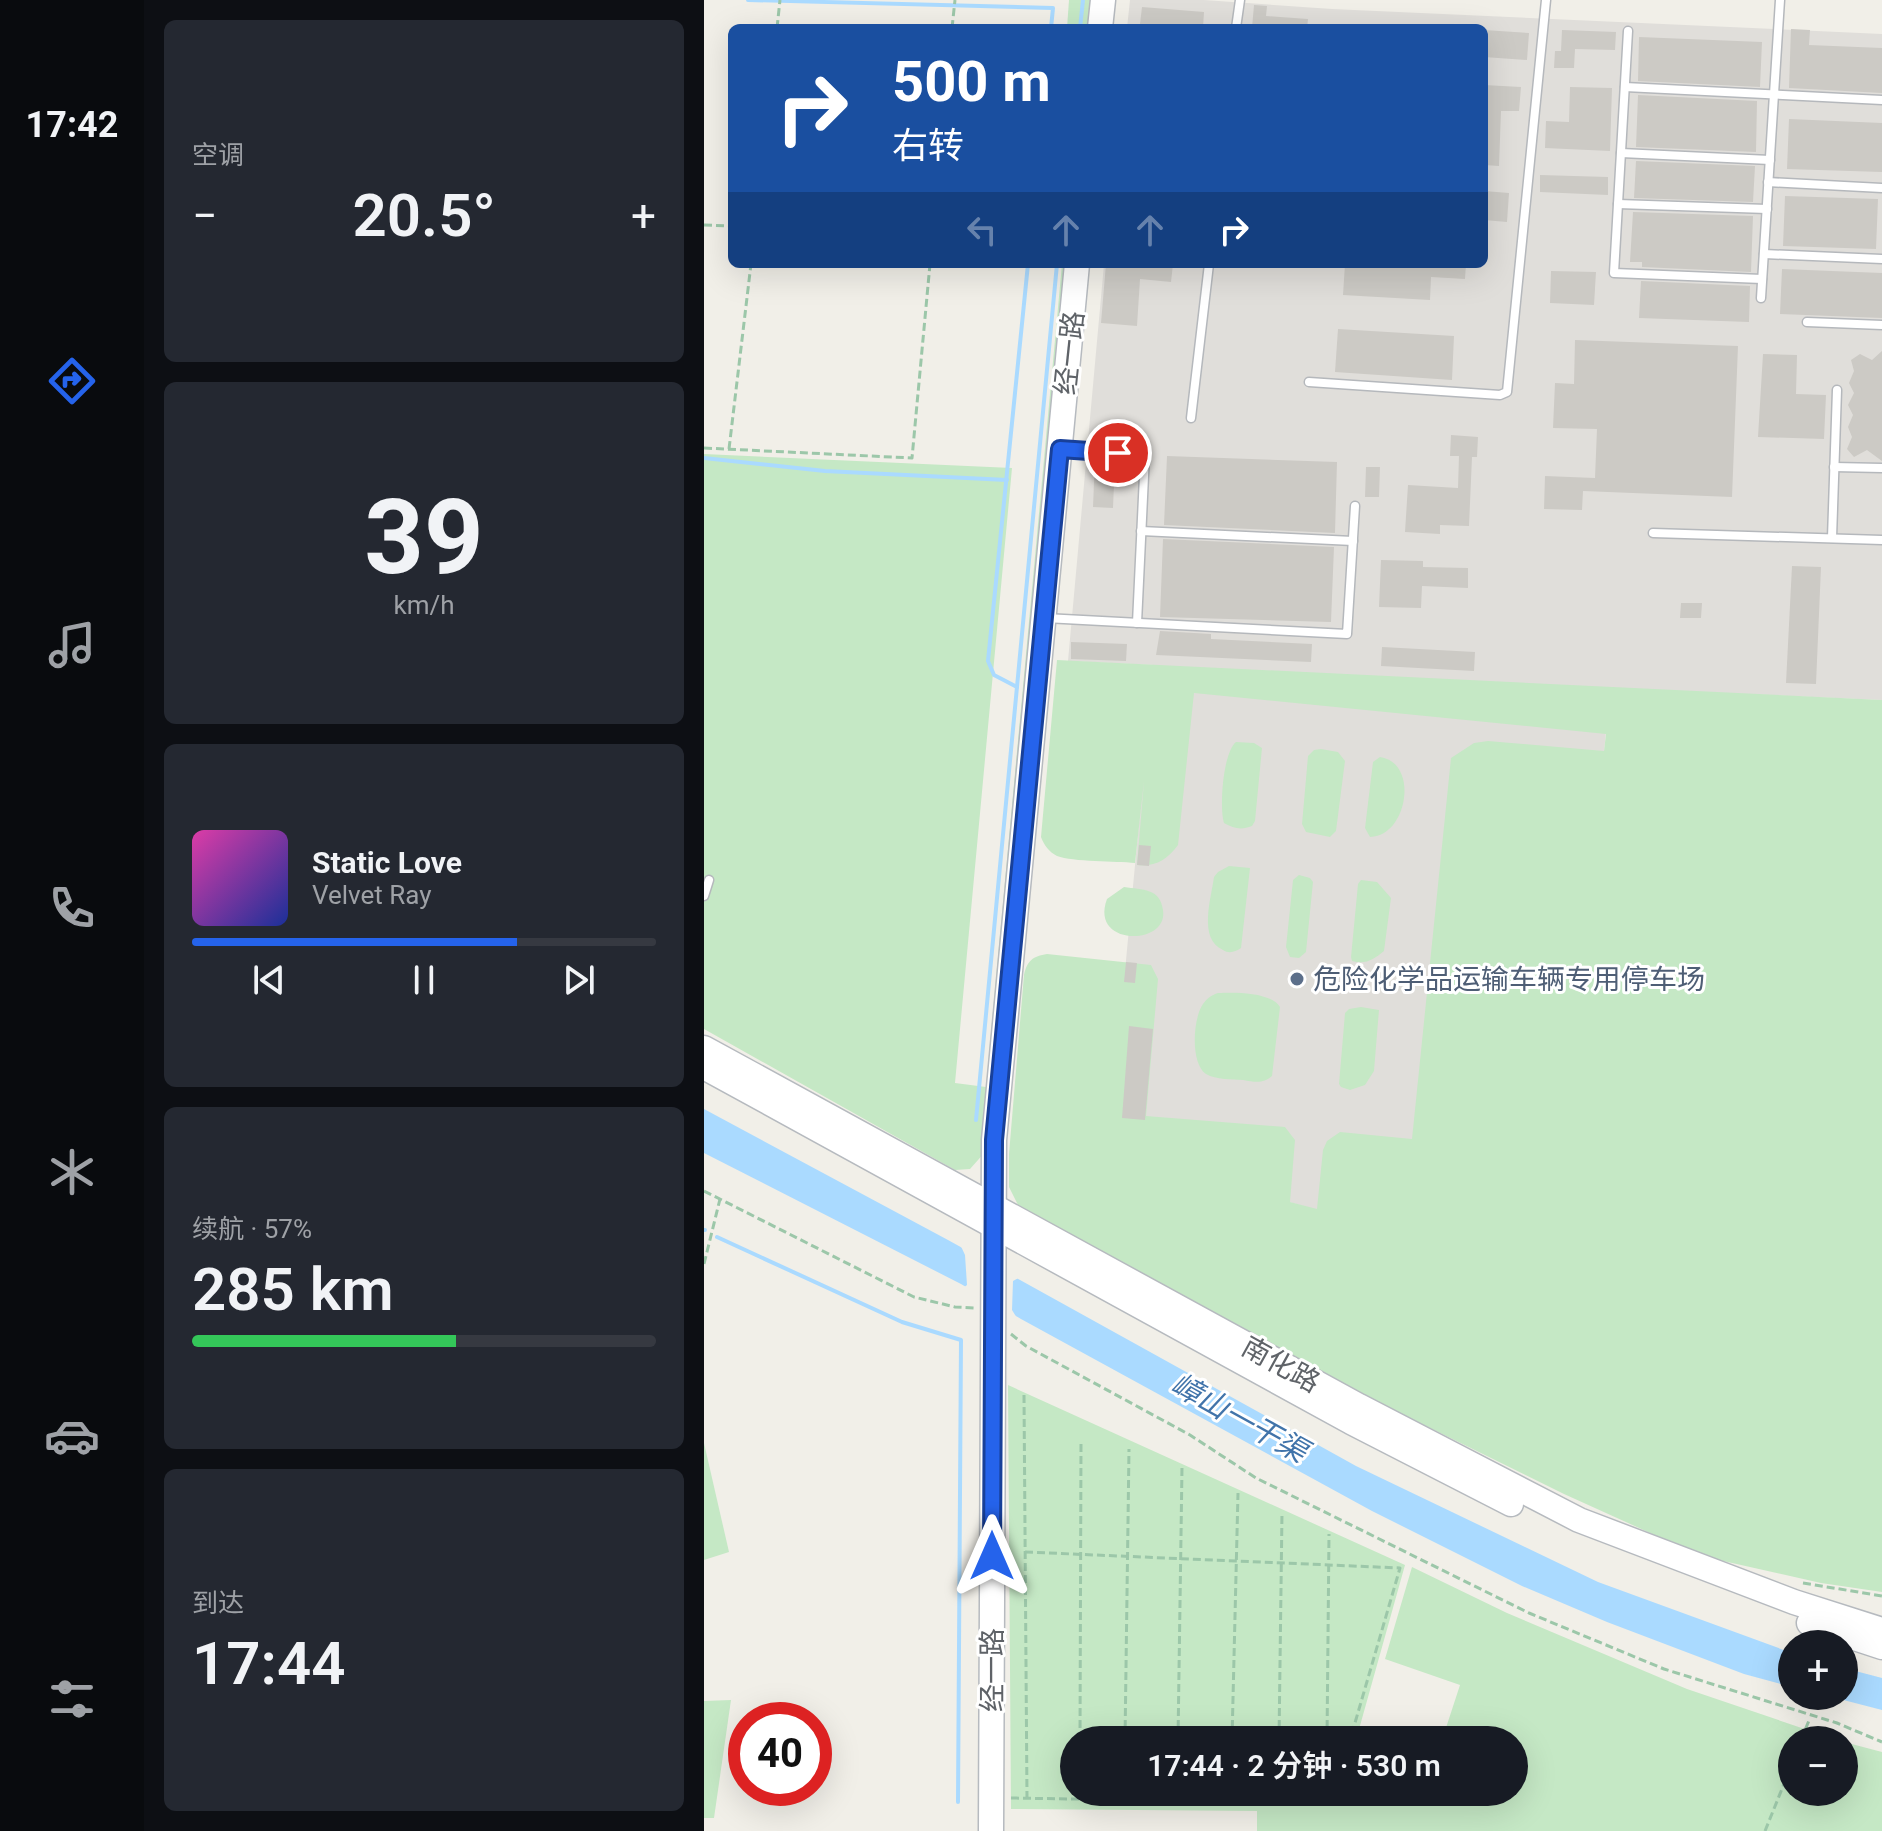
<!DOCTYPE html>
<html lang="zh">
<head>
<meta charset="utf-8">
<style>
	:root { --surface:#171b24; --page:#242831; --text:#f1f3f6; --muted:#9ea1a6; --line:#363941; --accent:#2563eb }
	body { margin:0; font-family:Roboto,"Noto Sans SC",sans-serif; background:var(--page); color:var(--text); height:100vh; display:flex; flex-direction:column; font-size:30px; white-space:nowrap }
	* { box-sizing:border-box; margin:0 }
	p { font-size:26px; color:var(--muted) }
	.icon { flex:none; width:44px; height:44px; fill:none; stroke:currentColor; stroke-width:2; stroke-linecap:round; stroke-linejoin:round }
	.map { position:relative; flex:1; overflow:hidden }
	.drawer { display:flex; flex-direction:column; gap:20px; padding:20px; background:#0d0f14; width:560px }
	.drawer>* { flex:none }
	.banner { position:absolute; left:24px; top:24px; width:760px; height:244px; border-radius:12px; box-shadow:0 8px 32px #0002; background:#1a4fa0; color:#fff; overflow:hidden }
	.fabs { position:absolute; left:1074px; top:1630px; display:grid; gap:16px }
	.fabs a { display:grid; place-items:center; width:80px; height:80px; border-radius:50%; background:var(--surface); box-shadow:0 8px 32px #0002; font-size:40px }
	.speed { position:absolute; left:24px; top:1702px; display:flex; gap:16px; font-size:40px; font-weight:700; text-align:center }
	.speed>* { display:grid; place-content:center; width:104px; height:104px; border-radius:50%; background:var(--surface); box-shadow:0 8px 32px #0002; line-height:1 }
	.speed .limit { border:12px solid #d22; background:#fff; color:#111 }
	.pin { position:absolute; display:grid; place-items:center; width:68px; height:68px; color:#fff; margin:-34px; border:4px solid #fff; border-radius:50%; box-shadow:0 2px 8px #0007 }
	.me { position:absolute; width:88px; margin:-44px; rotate:0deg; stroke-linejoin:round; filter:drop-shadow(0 0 6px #0008) }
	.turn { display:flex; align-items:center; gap:28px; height:168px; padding:0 32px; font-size:36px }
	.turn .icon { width:104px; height:104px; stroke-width:2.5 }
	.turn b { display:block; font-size:56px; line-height:68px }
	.lanes { display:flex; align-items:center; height:76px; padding:0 32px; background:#0003; justify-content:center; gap:40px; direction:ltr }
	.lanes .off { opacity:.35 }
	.big { font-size:60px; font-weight:600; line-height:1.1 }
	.drawer .widget { flex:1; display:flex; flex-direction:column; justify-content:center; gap:12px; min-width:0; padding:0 28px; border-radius:12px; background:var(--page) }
	.drawer .dial { align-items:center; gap:0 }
	.dial b { font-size:104px; line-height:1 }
	.song { display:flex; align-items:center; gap:24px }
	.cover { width:96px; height:96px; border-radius:12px; background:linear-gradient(135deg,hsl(320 70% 55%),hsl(230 70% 35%)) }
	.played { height:8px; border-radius:4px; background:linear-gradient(90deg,var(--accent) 70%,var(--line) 70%) }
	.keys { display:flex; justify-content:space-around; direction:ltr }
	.heat { display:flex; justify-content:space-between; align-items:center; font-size:44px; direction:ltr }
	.charge { height:12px; border-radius:6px; background:linear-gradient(90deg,#34c759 57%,var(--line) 0) }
	.trip { position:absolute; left:356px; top:1726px; width:468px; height:80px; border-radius:40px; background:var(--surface); box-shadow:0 8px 32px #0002; font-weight:600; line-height:80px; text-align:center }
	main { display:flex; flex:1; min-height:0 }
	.tab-bar { display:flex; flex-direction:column; width:144px; justify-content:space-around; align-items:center; background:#090b0e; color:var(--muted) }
	.tab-bar .icon { width:56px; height:56px }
	.tab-bar .on { color:var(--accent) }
	.tab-bar b { font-size:36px; color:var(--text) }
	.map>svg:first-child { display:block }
	.industrial { fill:#e0deda }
	.green { fill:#c5e8c5 }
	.water { fill:#aadaff }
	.pier { fill:#f1efe8 }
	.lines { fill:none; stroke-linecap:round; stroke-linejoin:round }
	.stream { stroke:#aadaff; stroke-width:4 }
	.building { fill:#cccac5 }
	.lane-casing { stroke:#b5b8bc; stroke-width:11 }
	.secondary-casing { stroke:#b6babf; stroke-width:27 }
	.path { stroke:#9cc7a9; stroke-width:3; stroke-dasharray:8 4; stroke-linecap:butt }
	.lane { stroke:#fff; stroke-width:8 }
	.secondary { stroke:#fff; stroke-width:24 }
	.route-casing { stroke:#184099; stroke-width:20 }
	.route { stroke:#2563eb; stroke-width:14 }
	.service-dot { fill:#5c6f8a; stroke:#fff; stroke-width:3 }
	.labels { text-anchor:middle; stroke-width:6; stroke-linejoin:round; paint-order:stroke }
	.street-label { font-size:28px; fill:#5f6368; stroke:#fff }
	.service-label { font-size:28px; fill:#4e5e75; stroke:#fff; text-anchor:start }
	.water-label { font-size:30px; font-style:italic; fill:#4174aa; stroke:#fff }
</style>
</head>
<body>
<main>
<nav class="tab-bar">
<b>17:42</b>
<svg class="icon on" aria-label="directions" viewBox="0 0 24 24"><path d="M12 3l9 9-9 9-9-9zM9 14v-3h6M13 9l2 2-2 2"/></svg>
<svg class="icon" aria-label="music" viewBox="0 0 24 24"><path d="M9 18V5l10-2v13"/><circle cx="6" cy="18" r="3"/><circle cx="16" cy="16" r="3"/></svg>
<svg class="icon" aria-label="phone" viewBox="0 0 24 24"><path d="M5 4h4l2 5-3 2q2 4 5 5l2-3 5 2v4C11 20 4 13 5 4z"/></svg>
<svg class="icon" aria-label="climate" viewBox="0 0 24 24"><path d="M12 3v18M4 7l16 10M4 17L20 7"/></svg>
<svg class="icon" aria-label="car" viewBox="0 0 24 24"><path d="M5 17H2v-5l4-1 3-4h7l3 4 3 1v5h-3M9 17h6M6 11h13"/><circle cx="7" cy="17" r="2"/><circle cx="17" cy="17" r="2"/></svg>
<svg class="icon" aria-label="filters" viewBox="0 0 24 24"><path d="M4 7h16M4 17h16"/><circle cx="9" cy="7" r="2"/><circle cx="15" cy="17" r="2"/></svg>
</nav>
<section class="drawer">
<div class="widget"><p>空调</p>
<div class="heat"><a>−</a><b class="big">20.5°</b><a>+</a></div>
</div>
<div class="widget dial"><b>39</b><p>km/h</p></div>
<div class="widget">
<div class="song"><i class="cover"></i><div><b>Static Love</b><p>Velvet Ray</p></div></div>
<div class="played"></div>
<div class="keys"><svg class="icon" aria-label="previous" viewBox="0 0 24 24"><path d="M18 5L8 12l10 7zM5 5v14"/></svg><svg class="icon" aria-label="pause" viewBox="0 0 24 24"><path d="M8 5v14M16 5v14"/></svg><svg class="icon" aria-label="next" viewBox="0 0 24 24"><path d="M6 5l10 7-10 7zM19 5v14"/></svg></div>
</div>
<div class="widget"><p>续航 · 57%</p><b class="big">285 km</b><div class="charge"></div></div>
<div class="widget"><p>到达</p><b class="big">17:44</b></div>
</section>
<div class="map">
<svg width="1178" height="1831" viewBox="0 0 1178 1831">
	<rect width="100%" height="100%" fill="#f1efe8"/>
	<polygon class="industrial" points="426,0 500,0 628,9 1178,34 1178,700 906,688 851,1278 404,1150 450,665 364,661 400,264 780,264 780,28 423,28"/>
	<g class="green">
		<polygon points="365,0 388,0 386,28 363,28"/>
		<polygon points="358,264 364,264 282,1151 266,1169 251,1170 0,1029 0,454 308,468 251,1083 282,1087"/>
		<path d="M 353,660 L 1178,700 L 1178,1592 L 1117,1583 L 997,1556 L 860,1494 L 647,1389 L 314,1205 L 305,1187 L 305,1154 L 320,975 C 323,961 329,956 343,954 L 447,965 L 454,979 L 442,1116 L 581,1127 L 591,1140 L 586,1202 L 613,1209 L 619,1150 L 623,1141 L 636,1132 L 708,1139 L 747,758 L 770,743 L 784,741 L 900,751 L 902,734 L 490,693 L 474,845 C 463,860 451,867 433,865 L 440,781 L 431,863 C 412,861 369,862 353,856 C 345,852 340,845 337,837 Z"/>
		<path d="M 532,742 L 550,743 L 558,748 L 551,821 L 548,826 C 538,830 530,829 520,823 C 515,808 519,752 532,742 Z"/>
		<polygon points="617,749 634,752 641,761 632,831 626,837 602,832 598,824 604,756 610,750"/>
		<path d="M 676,757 C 716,763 703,837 666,837 L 661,828 L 669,762 Z"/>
		<path d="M 525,866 L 546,868 L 537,948 C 531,952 525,954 519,950 C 494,939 507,899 510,877 L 514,872 Z"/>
		<polygon points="595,875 606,878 609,882 602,952 595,958 586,957 582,947 589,880"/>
		<path d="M 657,880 L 673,882 L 687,898 L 680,951 C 670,959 662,965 648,961 L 647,957 L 654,884 Z"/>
		<path d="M 420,887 C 439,890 456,888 459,910 C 465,946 385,947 403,899 Z"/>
		<path d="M 514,993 C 531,992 567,992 576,1007 L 568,1076 C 559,1084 551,1082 539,1080 C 528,1079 512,1080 502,1074 C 486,1063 489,1018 499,1004 C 503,998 508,995 514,993 Z"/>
		<polygon points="657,1007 675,1010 670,1071 661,1085 646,1090 637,1087 635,1084 641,1013 645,1009"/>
		<polygon points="304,1385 701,1565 652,1740 370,1740 370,1792 713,1792 718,1795 720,1792 810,1792 810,1740 738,1740 756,1685 681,1659 708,1567 803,1613 983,1689 1133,1740 1088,1740 1088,1792 1140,1792 1140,1742 1178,1752 1178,1831 553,1831 553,1811 307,1809"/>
		<polygon points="0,1443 25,1552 0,1560"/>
		<polygon points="27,1700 10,1818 0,1818 0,1701"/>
	</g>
	<g class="water">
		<polygon points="0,1109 244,1240 652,1466 894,1582 1088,1653 1088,1687 1040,1674 903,1622 818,1586 668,1511 317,1319 257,1284 0,1153"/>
		<polygon points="1140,1668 1178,1678 1178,1710 1124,1696 1140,1696"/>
	</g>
	<polygon class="pier" points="255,1242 318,1276 309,1281 308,1310 316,1323 258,1289 263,1285 261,1255"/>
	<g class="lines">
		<g class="stream">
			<polyline points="44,0 349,8 347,28"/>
			<polyline points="376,28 379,0"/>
			<polyline points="0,458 121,471 303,480"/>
			<polyline points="313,687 290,675 284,661 324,264"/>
			<polyline points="272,1120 353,264"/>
			<polyline points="0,1230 1,1230"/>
			<polyline points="13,1237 198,1322 257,1340 254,1802"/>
		</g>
	</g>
	<g class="building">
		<polygon points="550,5 563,6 562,16 604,19 603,28 548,28"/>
		<polygon points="438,7 500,12 499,28 436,24"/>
		<polygon points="1087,29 1106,30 1105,45 1178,48 1178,93 1085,88"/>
		<polygon points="780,30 825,33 823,60 780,57"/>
		<polygon points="858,30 912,32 911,50 871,49 870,68 850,68 851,51 857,51"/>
		<polygon points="935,37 1058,42 1056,87 934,81"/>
		<polygon points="780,85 817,87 815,111 797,111 795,166 780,165"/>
		<polygon points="866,87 908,88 906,151 841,148 842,121 865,122"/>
		<polygon points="934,95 1053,101 1052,152 932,147"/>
		<polygon points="1085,119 1178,123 1178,172 1083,169"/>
		<polygon points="932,161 1051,166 1049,202 930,198"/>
		<polygon points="836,175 904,177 904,195 836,192"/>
		<polygon points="780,191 805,193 803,222 780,220"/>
		<polygon points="1081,196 1174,199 1172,249 1079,246"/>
		<polygon points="929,212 1049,216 1047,272 938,267 938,262 926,262"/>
		<polygon points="402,264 469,264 467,282 436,279 433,326 397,323"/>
		<polygon points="641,264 762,264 761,279 727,277 726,300 639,295"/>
		<polygon points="1078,269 1178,273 1178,318 1076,314"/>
		<polygon points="847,271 892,272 890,305 846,303"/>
		<polygon points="937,281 1046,286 1045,322 935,318"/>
		<polygon points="634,329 750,336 748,380 631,372"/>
		<polygon points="871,340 1034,346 1028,497 879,491 878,510 840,509 841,476 891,478 893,429 849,428 851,383 870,384"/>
		<polygon points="1178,351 1178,461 1163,450 1150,457 1143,449 1148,437 1144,427 1149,415 1144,405 1150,393 1145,383 1150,371 1147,360 1156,354 1168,360"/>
		<polygon points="1059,354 1093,355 1092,394 1122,395 1120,439 1054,437"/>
		<polygon points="747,435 774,437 773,457 768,457 765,526 736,525 736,534 701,532 704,485 754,488 755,456 746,456"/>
		<polygon points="463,456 633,462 631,533 460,525"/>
		<polygon points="391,458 411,460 409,508 389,507"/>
		<polygon points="662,467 676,467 675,497 661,497"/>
		<polygon points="459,539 630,547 627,622 456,617"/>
		<polygon points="677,560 719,561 719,567 764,568 764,588 718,586 717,608 675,607"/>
		<polygon points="1088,566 1117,567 1112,684 1082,683"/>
		<polygon points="977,603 998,603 997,618 976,618"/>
		<polygon points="456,631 507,634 507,639 608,644 607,662 452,655"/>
		<polygon points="367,642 423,644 422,661 367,659"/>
		<polygon points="678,647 771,652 770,671 677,666"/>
		<polygon points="435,845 447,846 445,866 433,865"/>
		<polygon points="422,962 433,963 431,983 420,982"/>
		<polygon points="425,1026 449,1029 441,1120 418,1118"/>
	</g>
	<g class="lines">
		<defs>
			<g id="lane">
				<polyline points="532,28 536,0"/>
				<polyline points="924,31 910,273 1058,279"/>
				<polyline points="921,87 1178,100"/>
				<polyline points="917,153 1066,160"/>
				<polyline points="1064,182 1178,188"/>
				<polyline points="914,204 1063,209"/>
				<polyline points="1060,254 1178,259"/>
				<polyline points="1057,298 1076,0"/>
				<polyline points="1103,322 1178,325"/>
				<polyline points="605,382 796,395 803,392 842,0"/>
				<polyline points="487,418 505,264"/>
				<polyline points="356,449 441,455 433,623"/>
				<polyline points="1130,467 1178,468"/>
				<polyline points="437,531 649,541"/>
				<polyline points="949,533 1178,540"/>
				<polyline points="1128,538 1133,390"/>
				<polyline points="341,618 643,634 651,506"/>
				<polyline points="0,896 5,880"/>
			</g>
			<g id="secondary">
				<polyline points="396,28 399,0"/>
				<polyline points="0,1048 655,1406 875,1520 1090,1602 1178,1630"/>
				<polyline points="0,1067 647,1422 807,1504"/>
				<polyline points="1105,1623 1178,1647"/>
				<polyline points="287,1831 290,1140 373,264"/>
			</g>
		</defs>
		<use href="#lane" class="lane-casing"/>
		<use href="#secondary" class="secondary-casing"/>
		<g class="path">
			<polyline points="73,28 76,0"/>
			<polyline points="248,28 251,0"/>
			<polyline points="0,225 28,226"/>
			<polyline points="0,448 208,458 226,264"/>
			<polyline points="25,449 47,264"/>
			<polyline points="0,1191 210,1297 251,1307 270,1308"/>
			<polyline points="0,1264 16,1199"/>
			<polyline points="307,1334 322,1346 486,1435 552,1478 825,1613 960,1669 1133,1723 1178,1742"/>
			<polyline points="320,1395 323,1799"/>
			<polyline points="321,1552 696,1568 646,1740"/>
			<polyline points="1099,1583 1178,1596"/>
			<polyline points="376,1740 377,1441"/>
			<polyline points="421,1740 425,1449"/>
			<polyline points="474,1740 478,1467"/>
			<polyline points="528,1740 534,1493"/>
			<polyline points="575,1740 578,1512"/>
			<polyline points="623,1740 625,1534"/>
			<polyline points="1097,1740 1106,1718"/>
			<polyline points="307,1798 615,1803 625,1802 631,1792"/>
			<polyline points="574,1802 575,1792"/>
			<polyline points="622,1802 622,1792"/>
			<polyline points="1061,1831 1088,1764"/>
		</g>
		<use href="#lane" class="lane"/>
		<use href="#secondary" class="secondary"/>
	</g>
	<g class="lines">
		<defs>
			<polyline id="route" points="288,1556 290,1140 356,449 414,453"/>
		</defs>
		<use href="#route" class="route-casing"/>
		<use href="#route" class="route"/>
	</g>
	<circle class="service-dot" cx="593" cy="979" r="8"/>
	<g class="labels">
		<g class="street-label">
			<text transform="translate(365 353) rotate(-84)" y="10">经一路</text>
			<text transform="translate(577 1364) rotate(29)" y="10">南化路</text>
			<text transform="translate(288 1670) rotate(-90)" y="10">经一路</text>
		</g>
		<g class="service-label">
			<text x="609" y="989">危险化学品运输车辆专用停车场</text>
		</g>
		<g class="water-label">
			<text transform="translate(535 1418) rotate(29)" y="10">嶂山一干渠</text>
		</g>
	</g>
</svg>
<div class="fabs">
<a>+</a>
<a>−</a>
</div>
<div class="speed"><div class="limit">40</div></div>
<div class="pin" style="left:414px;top:453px;background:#d93025"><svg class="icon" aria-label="arrive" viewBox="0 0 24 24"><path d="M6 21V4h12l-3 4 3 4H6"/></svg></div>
<svg class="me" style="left:288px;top:1556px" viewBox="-20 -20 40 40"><path d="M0-17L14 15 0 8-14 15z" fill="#2563eb" stroke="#fff" stroke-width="4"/></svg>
<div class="trip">17:44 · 2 分钟 · 530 m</div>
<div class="banner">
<div class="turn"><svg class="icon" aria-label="right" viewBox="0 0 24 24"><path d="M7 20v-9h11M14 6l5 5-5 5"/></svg><div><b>500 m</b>右转</div></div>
<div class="lanes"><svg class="icon off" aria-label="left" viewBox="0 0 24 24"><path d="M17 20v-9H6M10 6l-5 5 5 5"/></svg><svg class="icon off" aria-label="ahead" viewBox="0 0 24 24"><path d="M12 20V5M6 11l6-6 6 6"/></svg><svg class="icon off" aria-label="ahead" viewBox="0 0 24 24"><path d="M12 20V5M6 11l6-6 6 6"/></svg><svg class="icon" aria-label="right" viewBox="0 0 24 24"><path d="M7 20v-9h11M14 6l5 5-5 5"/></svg></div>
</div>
</div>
</main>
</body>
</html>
